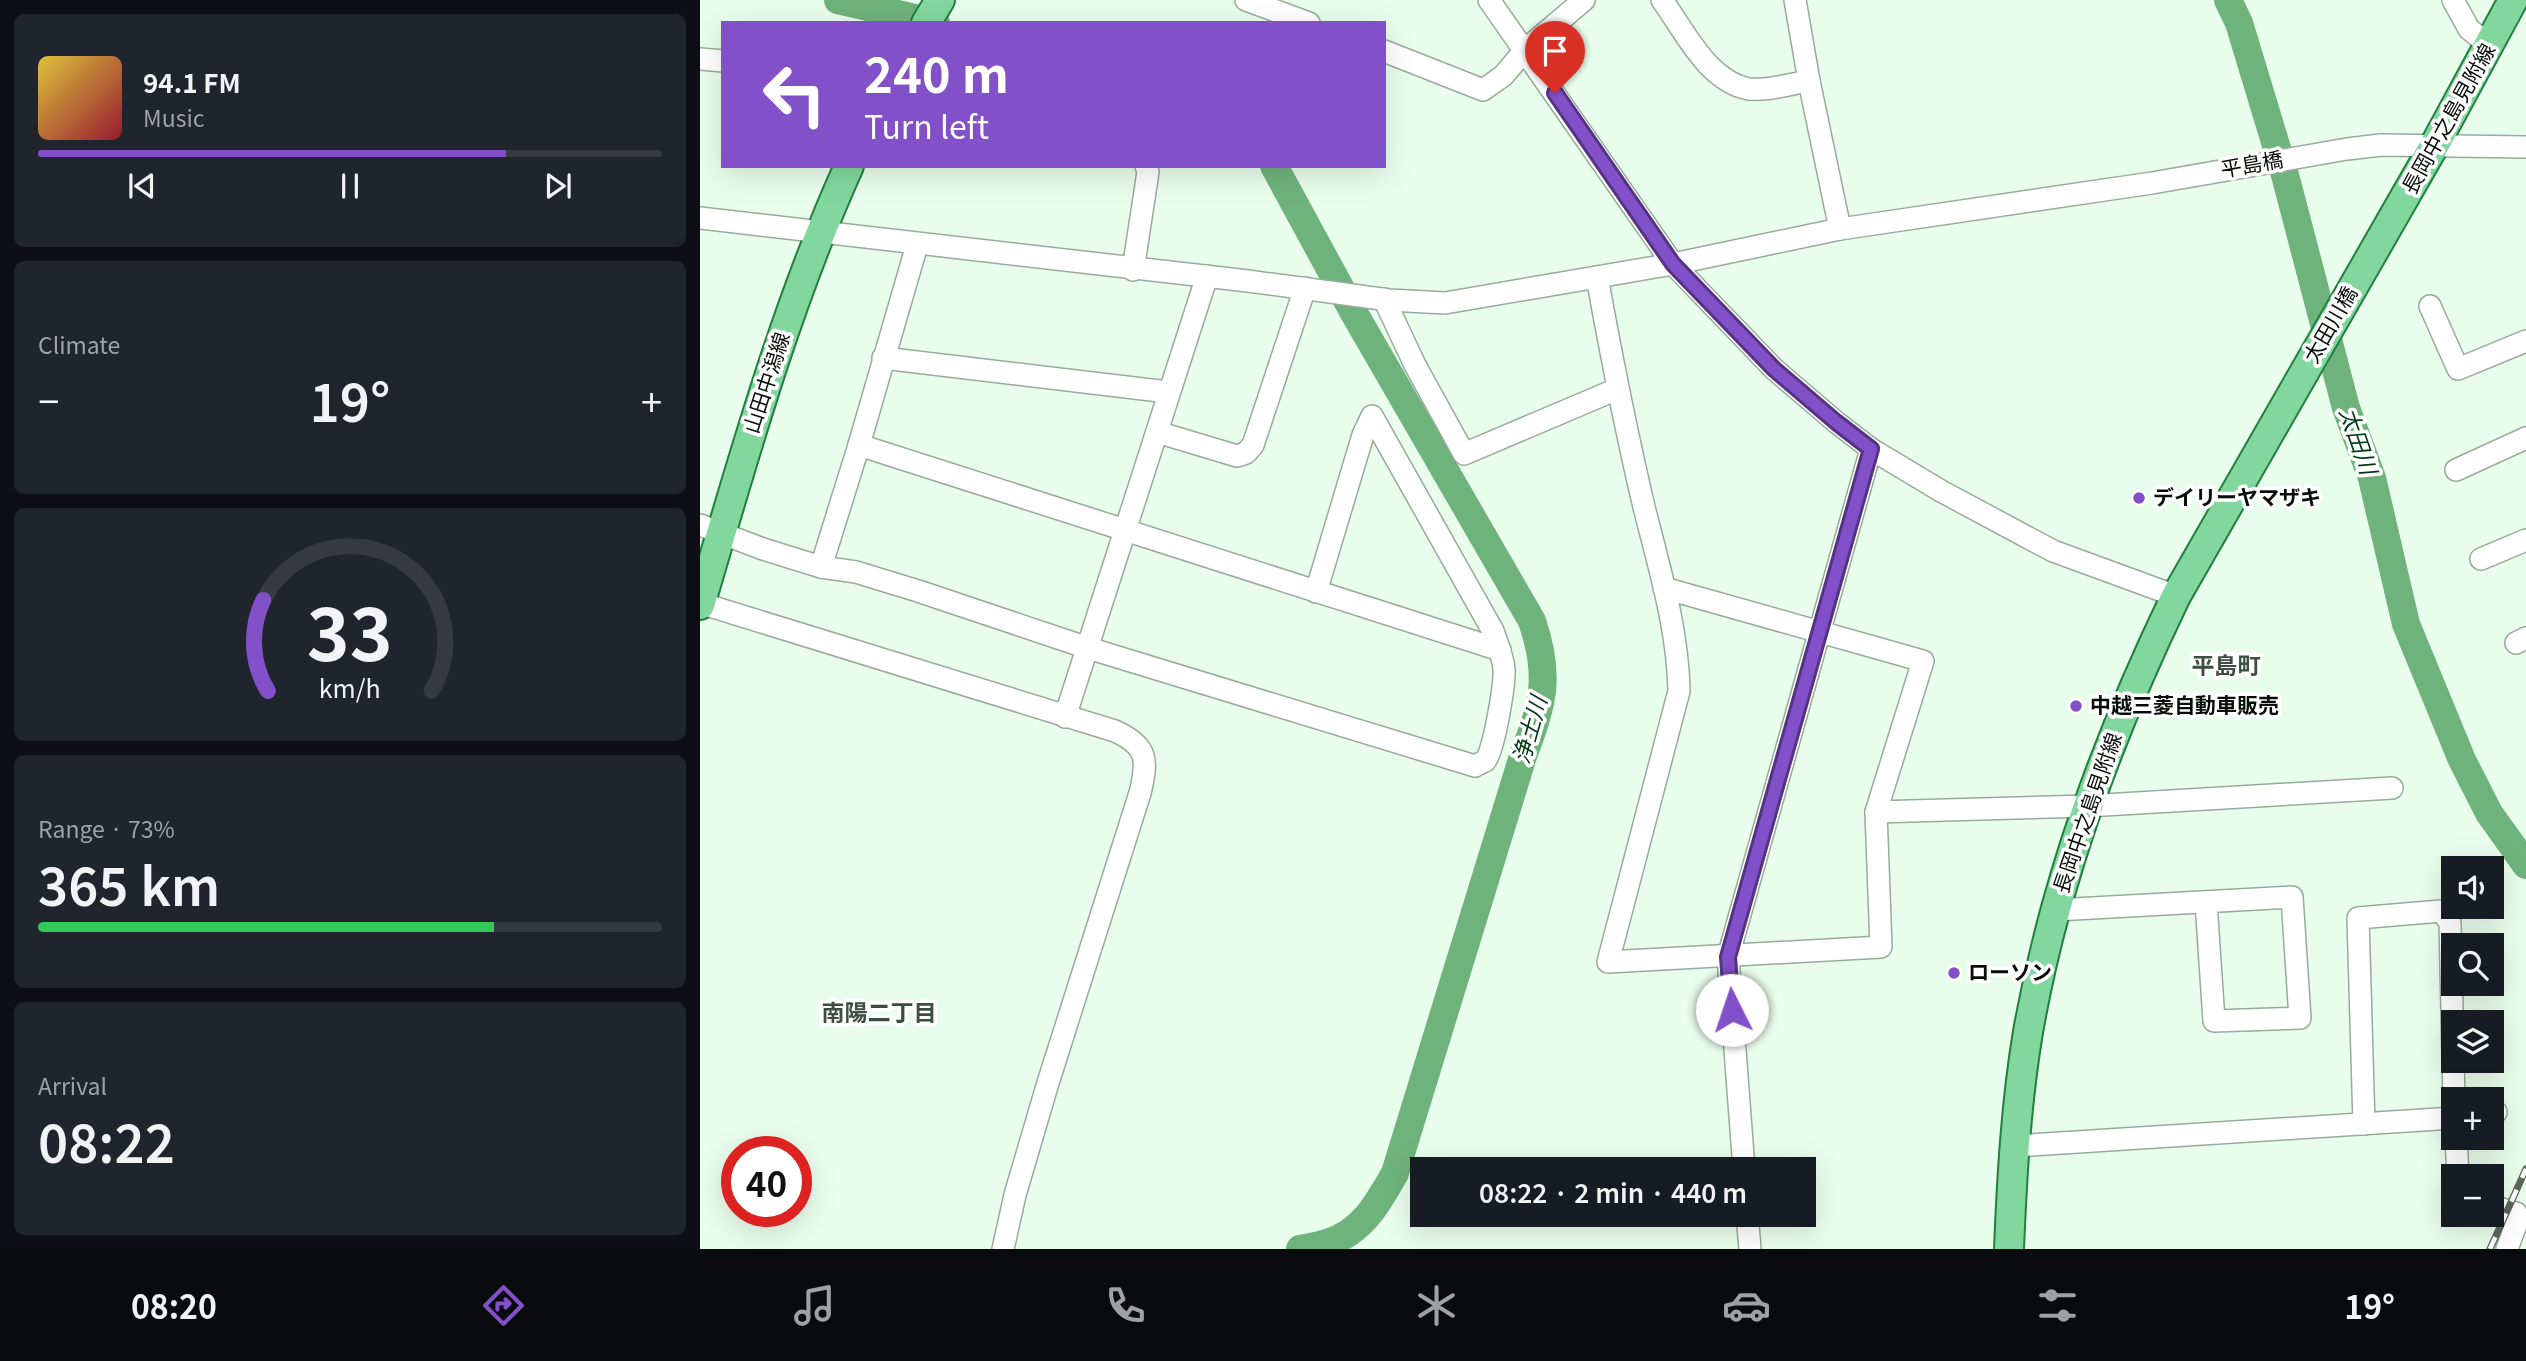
<!DOCTYPE html>
<html lang="en">
<head>
<meta charset="utf-8">
<style>
	:root { --surface:#171b24; --page:#20242c; --text:#f1f3f6; --muted:#9ea1a6; --line:#363941; --accent:#8250c8 }
	body { margin:0; font-family:Georgia,"Noto Sans JP",serif; background:var(--page); color:var(--text); height:100vh; display:flex; flex-direction:column; font-size:26px; white-space:nowrap }
	* { box-sizing:border-box; margin:0 }
	p { font-size:23px; color:var(--muted) }
	.icon { flex:none; width:38px; height:38px; fill:none; stroke:currentColor; stroke-width:2; stroke-linecap:round; stroke-linejoin:round }
	.map { position:relative; flex:1; overflow:hidden }
	.drawer { display:flex; flex-direction:column; gap:14px; padding:14px; background:#0d0f14; width:700px }
	.drawer>* { flex:none }
	.hud { position:absolute; left:21px; top:21px; width:665px; height:147px; border-radius:0px; box-shadow:0 7px 28px #0002; background:#8250c8; color:#fff; overflow:hidden }
	.buttons { position:absolute; left:1741px; top:856px; display:grid; gap:14px }
	.buttons a { display:grid; place-items:center; width:63px; height:63px; border-radius:0px; background:var(--surface); box-shadow:0 7px 28px #0002; font-size:35px }
	.speed { position:absolute; left:21px; top:1136px; display:flex; gap:14px; font-size:35px; font-weight:700; text-align:center }
	.speed>* { display:grid; place-content:center; width:91px; height:91px; border-radius:50%; background:var(--surface); box-shadow:0 7px 28px #0002; line-height:1 }
	.speed .limit { border:10px solid #d22; background:#fff; color:#111 }
	.pin { position:absolute; display:grid; place-items:center; width:60px; height:60px; color:#fff; margin:-72px -30px; border-radius:50% 50% 50% 0; rotate:-45deg; box-shadow:0 0 7px #0007 }
	.pin .icon { rotate:45deg }
	.me { position:absolute; width:77px; margin:-38px; rotate:356deg; stroke-linejoin:round; filter:drop-shadow(0 0 5px #0008) }
	.turn { display:flex; align-items:center; gap:24px; height:147px; padding:0 28px; font-size:32px }
	.turn .icon { width:91px; height:91px; stroke-width:2.5 }
	.turn b { display:block; font-size:49px; line-height:60px }
	.big { font-size:52px; font-weight:600; line-height:1.1 }
	.drawer .card { flex:1; display:flex; flex-direction:column; justify-content:center; gap:10px; min-width:0; padding:0 24px; border-radius:10px; background:var(--page) }
	.drawer .dial { align-items:center; gap:0 }
	.dial svg { height:182px; overflow:visible; fill:none; stroke:var(--line); stroke-width:7; stroke-linecap:round; text-anchor:middle }
	.dial text { fill:var(--text); stroke:none }
	.song { display:flex; align-items:center; gap:21px }
	.cover { width:84px; height:84px; border-radius:10px; background:linear-gradient(135deg,hsl(50 70% 55%),hsl(350 70% 35%)) }
	.played { height:7px; border-radius:4px; background:linear-gradient(90deg,var(--accent) 75%,var(--line) 75%) }
	.keys { display:flex; justify-content:space-around; direction:ltr }
	.heat { display:flex; justify-content:space-between; align-items:center; font-size:38px; direction:ltr }
	.charge { height:10px; border-radius:5px; background:linear-gradient(90deg,#34c759 73%,var(--line) 0) }
	.trip { position:absolute; left:710px; top:1157px; width:406px; height:70px; border-radius:0px; background:var(--surface); box-shadow:0 7px 28px #0002; font-weight:600; line-height:70px; text-align:center }
	.dock { display:flex; height:112px; justify-content:space-around; align-items:center; background:#090b0e; color:var(--muted) }
	.dock .icon { width:49px; height:49px }
	.dock .on { color:var(--accent) }
	.dock b { font-size:32px; color:var(--text) }
	main { display:flex; flex:1; min-height:0 }
	.map>svg:first-child { display:block }
	.lines { fill:none; stroke-linecap:round; stroke-linejoin:round }
	.river { stroke:#6fb37c; stroke-width:28 }
	.minor-casing { stroke:#98ab9b; stroke-width:24 }
	.major-casing { stroke:#217f3f; stroke-width:32 }
	.minor { stroke:#fff; stroke-width:21 }
	.major { stroke:#82d79e; stroke-width:28 }
	.rail-casing { stroke:#5b675d; stroke-width:7 }
	.rail { stroke:#fff; stroke-width:4.5; stroke-dasharray:13; stroke-linecap:butt }
	.route-casing { stroke:#543482; stroke-width:18 }
	.route { stroke:#8250c8; stroke-width:12 }
	.poi-dot { fill:#8250c8; stroke:#fff; stroke-width:2.5 }
	.labels { text-anchor:middle; stroke-width:7; stroke-linejoin:round; paint-order:stroke }
	.street-label { font-size:21px; fill:#070e08; stroke:#fff }
	.poi-label { font-size:21px; font-weight:bold; fill:#070e08; stroke:#fff; text-anchor:start }
	.water-label { font-size:23px; font-style:italic; fill:#033916; stroke:#fff }
	.neighbourhood-label { font-size:23px; font-weight:bold; fill:#3d4d3f; stroke:#fff }
</style>
</head>
<body>
<main>
<section class="drawer">
<div class="card">
<div class="song"><i class="cover"></i><div><b>94.1 FM</b><p>Music</p></div></div>
<div class="played"></div>
<div class="keys"><svg class="icon" aria-label="previous" viewBox="0 0 24 24"><path d="M18 5L8 12l10 7zM5 5v14"/></svg><svg class="icon" aria-label="pause" viewBox="0 0 24 24"><path d="M8 5v14M16 5v14"/></svg><svg class="icon" aria-label="next" viewBox="0 0 24 24"><path d="M6 5l10 7-10 7zM19 5v14"/></svg></div>
</div>
<div class="card"><p>Climate</p>
<div class="heat"><a>−</a><b class="big">19°</b><a>+</a></div>
</div>
<div class="card dial"><svg viewBox="0 0 100 80">
<path d="M14 69A42 42 0 1 1 86 69"/>
<path d="M14 69A42 42 0 0 1 12 29" stroke="#8250c8"/>
<text x="50" y="56" font-size="32" font-weight="700">33</text>
<text x="50" y="72" font-size="11">km/h</text>
</svg></div>
<div class="card"><p>Range · 73%</p><b class="big">365 km</b><div class="charge"></div></div>
<div class="card"><p>Arrival</p><b class="big">08:22</b></div>
</section>
<div class="map">
<svg width="1826" height="1249" viewBox="0 0 1826 1249">
	<rect width="100%" height="100%" fill="#e9fdec"/>
	<g class="lines">
		<g class="river">
			<polyline points="138,0 236,23"/>
			<polyline points="1528,0 1539,23 1585,175 1646,408 1672,478 1706,624 1762,760 1789,813 1826,865"/>
			<path d="M 574,166 L 654,313 L 832,621 C 851,677 843,703 823,756 L 695,1173 C 678,1203 662,1233 627,1243 C 618,1246 609,1247 600,1249"/>
		</g>
		<defs>
			<g id="minor">
				<polyline points="546,0 609,23"/>
				<polyline points="789,0 973,264 1074,369 1136,422 1171,449 1241,491 1353,551 1476,596"/>
				<path d="M 962,0 C 984,30 1008,82 1049,89 C 1068,91 1090,84 1109,81"/>
				<polyline points="1095,0 1109,81 1140,229"/>
				<polyline points="1753,0 1769,29 1790,46"/>
				<polyline points="684,51 783,90 803,76 825,50 884,0"/>
				<polyline points="0,59 23,61"/>
				<polyline points="0,218 548,281 689,300 745,303 973,264 1140,229 1452,183 1647,149 1681,145 1826,147"/>
				<polyline points="433,270 448,172 446,166"/>
				<path d="M 897,277 C 911,354 926,431 944,507 C 959,567 978,629 979,691 L 908,962 L 1181,947 L 1176,812 L 1223,661 L 964,588"/>
				<polyline points="684,299 715,365 764,454 917,389"/>
				<polyline points="1730,306 1758,369 1826,341"/>
				<polyline points="183,358 468,392"/>
				<polyline points="457,432 537,456 546,453 553,445 605,288"/>
				<polyline points="159,445 800,650"/>
				<polyline points="1756,470 1826,438"/>
				<path d="M 0,525 L 63,549 L 121,567 L 156,572 L 218,591 L 388,648 L 775,766 C 776,765 783,762 785,761 C 794,752 805,683 804,669 C 803,656 797,643 793,631 L 672,416 L 663,435 L 616,592"/>
				<polyline points="1781,559 1826,540"/>
				<polyline points="121,567 159,445 217,245"/>
				<path d="M 0,603 L 415,731 C 448,746 448,760 440,793 L 347,1086 L 315,1195 L 303,1249"/>
				<polyline points="1816,643 1826,638"/>
				<polyline points="365,717 507,276"/>
				<polyline points="1176,812 1387,806 1692,788"/>
				<polyline points="1356,910 1592,897 1600,1018 1514,1021 1506,902"/>
				<polyline points="1792,1113 1796,1112"/>
				<polyline points="1664,1124 1658,918 1741,911 1750,922 1754,1099"/>
				<polyline points="1756,1138 1758,1176"/>
				<polyline points="1314,1146 1754,1118"/>
				<polyline points="1044,1169 1028,957 1171,449"/>
				<polyline points="1792,1206 1816,1213 1817,1222 1807,1249"/>
				<polyline points="1047,1214 1050,1249"/>
			</g>
			<g id="major">
				<polyline points="226,23 240,0"/>
				<path d="M 0,605 C 44,456 85,308 149,166"/>
				<path d="M 1309,1249 C 1312,1176 1316,1104 1328,1032 C 1355,879 1409,735 1476,596 L 1734,146 L 1813,0"/>
			</g>
		</defs>
		<use href="#minor" class="minor-casing"/>
		<use href="#major" class="major-casing"/>
		<use href="#minor" class="minor"/>
		<use href="#major" class="major"/>
		<defs>
			<polyline id="rail" points="1790,1249 1826,1169"/>
		</defs>
		<use href="#rail" class="rail-casing"/>
		<use href="#rail" class="rail"/>
	</g>
	<g class="lines">
		<defs>
			<polyline id="route" points="855,93 973,264 1074,369 1136,422 1171,449 1028,957 1032,1010"/>
		</defs>
		<use href="#route" class="route-casing"/>
		<use href="#route" class="route"/>
	</g>
	<g class="poi-dot">
		<circle cx="1439" cy="498" r="7"/>
		<circle cx="1376" cy="706" r="7"/>
		<circle cx="1254" cy="973" r="7"/>
	</g>
	<g class="labels">
		<g class="street-label">
			<text transform="translate(1749 119) rotate(-61)" y="7">長岡中之島見附線</text>
			<text transform="translate(1552 165) rotate(-10)" y="7">平島橋</text>
			<text transform="translate(1631 325) rotate(-60)" y="7">太田川橋</text>
			<text transform="translate(67 383) rotate(-72)" y="7">山田中潟線</text>
			<text transform="translate(1388 813) rotate(-71)" y="7">長岡中之島見附線</text>
		</g>
		<g class="poi-label">
			<text x="1453" y="505">デイリーヤマザキ</text>
			<text x="1390" y="713">中越三菱自動車販売</text>
			<text x="1268" y="980">ローソン</text>
		</g>
		<g class="water-label">
			<text transform="translate(1658 441) rotate(71)" y="8">太田川</text>
			<text transform="translate(830 730) rotate(-74)" y="8">浄土川</text>
		</g>
		<g class="neighbourhood-label">
			<text x="1526" y="674">平島町</text>
			<text x="179" y="1021">南陽二丁目</text>
		</g>
	</g>
</svg>
<div class="buttons">
<a><svg class="icon" aria-label="sound" viewBox="0 0 24 24"><path d="M4 9h4l5-4v14l-5-4H4zM17 9q2 3 0 6"/></svg></a>
<a><svg class="icon" aria-label="search" viewBox="0 0 24 24"><circle cx="10" cy="10" r="6"/><path d="M15 15l6 6"/></svg></a>
<a><svg class="icon" aria-label="layers" viewBox="0 0 24 24"><path d="M12 4l9 5-9 5-9-5zM3 14l9 5 9-5"/></svg></a>
<a>+</a>
<a>−</a>
</div>
<div class="speed"><div class="limit">40</div></div>
<div class="pin" style="left:855px;top:93px;background:#d93025"><svg class="icon" aria-label="arrive" viewBox="0 0 24 24"><path d="M6 21V4h12l-3 4 3 4H6"/></svg></div>
<svg class="me" style="left:1032px;top:1010px" viewBox="-20 -20 40 40"><circle r="19" fill="#fff"/><path d="M0-13L10 11 0 6-10 11z" fill="#8250c8"/></svg>
<div class="trip">08:22 · 2 min · 440 m</div>
<div class="hud">
<div class="turn"><svg class="icon" aria-label="left" viewBox="0 0 24 24"><path d="M17 20v-9H6M10 6l-5 5 5 5"/></svg><div><b>240 m</b>Turn left</div></div>
</div>
</div>
</main>
<nav class="dock">
<b>08:20</b>
<svg class="icon on" aria-label="directions" viewBox="0 0 24 24"><path d="M12 3l9 9-9 9-9-9zM9 14v-3h6M13 9l2 2-2 2"/></svg>
<svg class="icon" aria-label="music" viewBox="0 0 24 24"><path d="M9 18V5l10-2v13"/><circle cx="6" cy="18" r="3"/><circle cx="16" cy="16" r="3"/></svg>
<svg class="icon" aria-label="phone" viewBox="0 0 24 24"><path d="M5 4h4l2 5-3 2q2 4 5 5l2-3 5 2v4C11 20 4 13 5 4z"/></svg>
<svg class="icon" aria-label="climate" viewBox="0 0 24 24"><path d="M12 3v18M4 7l16 10M4 17L20 7"/></svg>
<svg class="icon" aria-label="car" viewBox="0 0 24 24"><path d="M5 17H2v-5l4-1 3-4h7l3 4 3 1v5h-3M9 17h6M6 11h13"/><circle cx="7" cy="17" r="2"/><circle cx="17" cy="17" r="2"/></svg>
<svg class="icon" aria-label="filters" viewBox="0 0 24 24"><path d="M4 7h16M4 17h16"/><circle cx="9" cy="7" r="2"/><circle cx="15" cy="17" r="2"/></svg>
<b>19°</b>
</nav>
</body>
</html>
